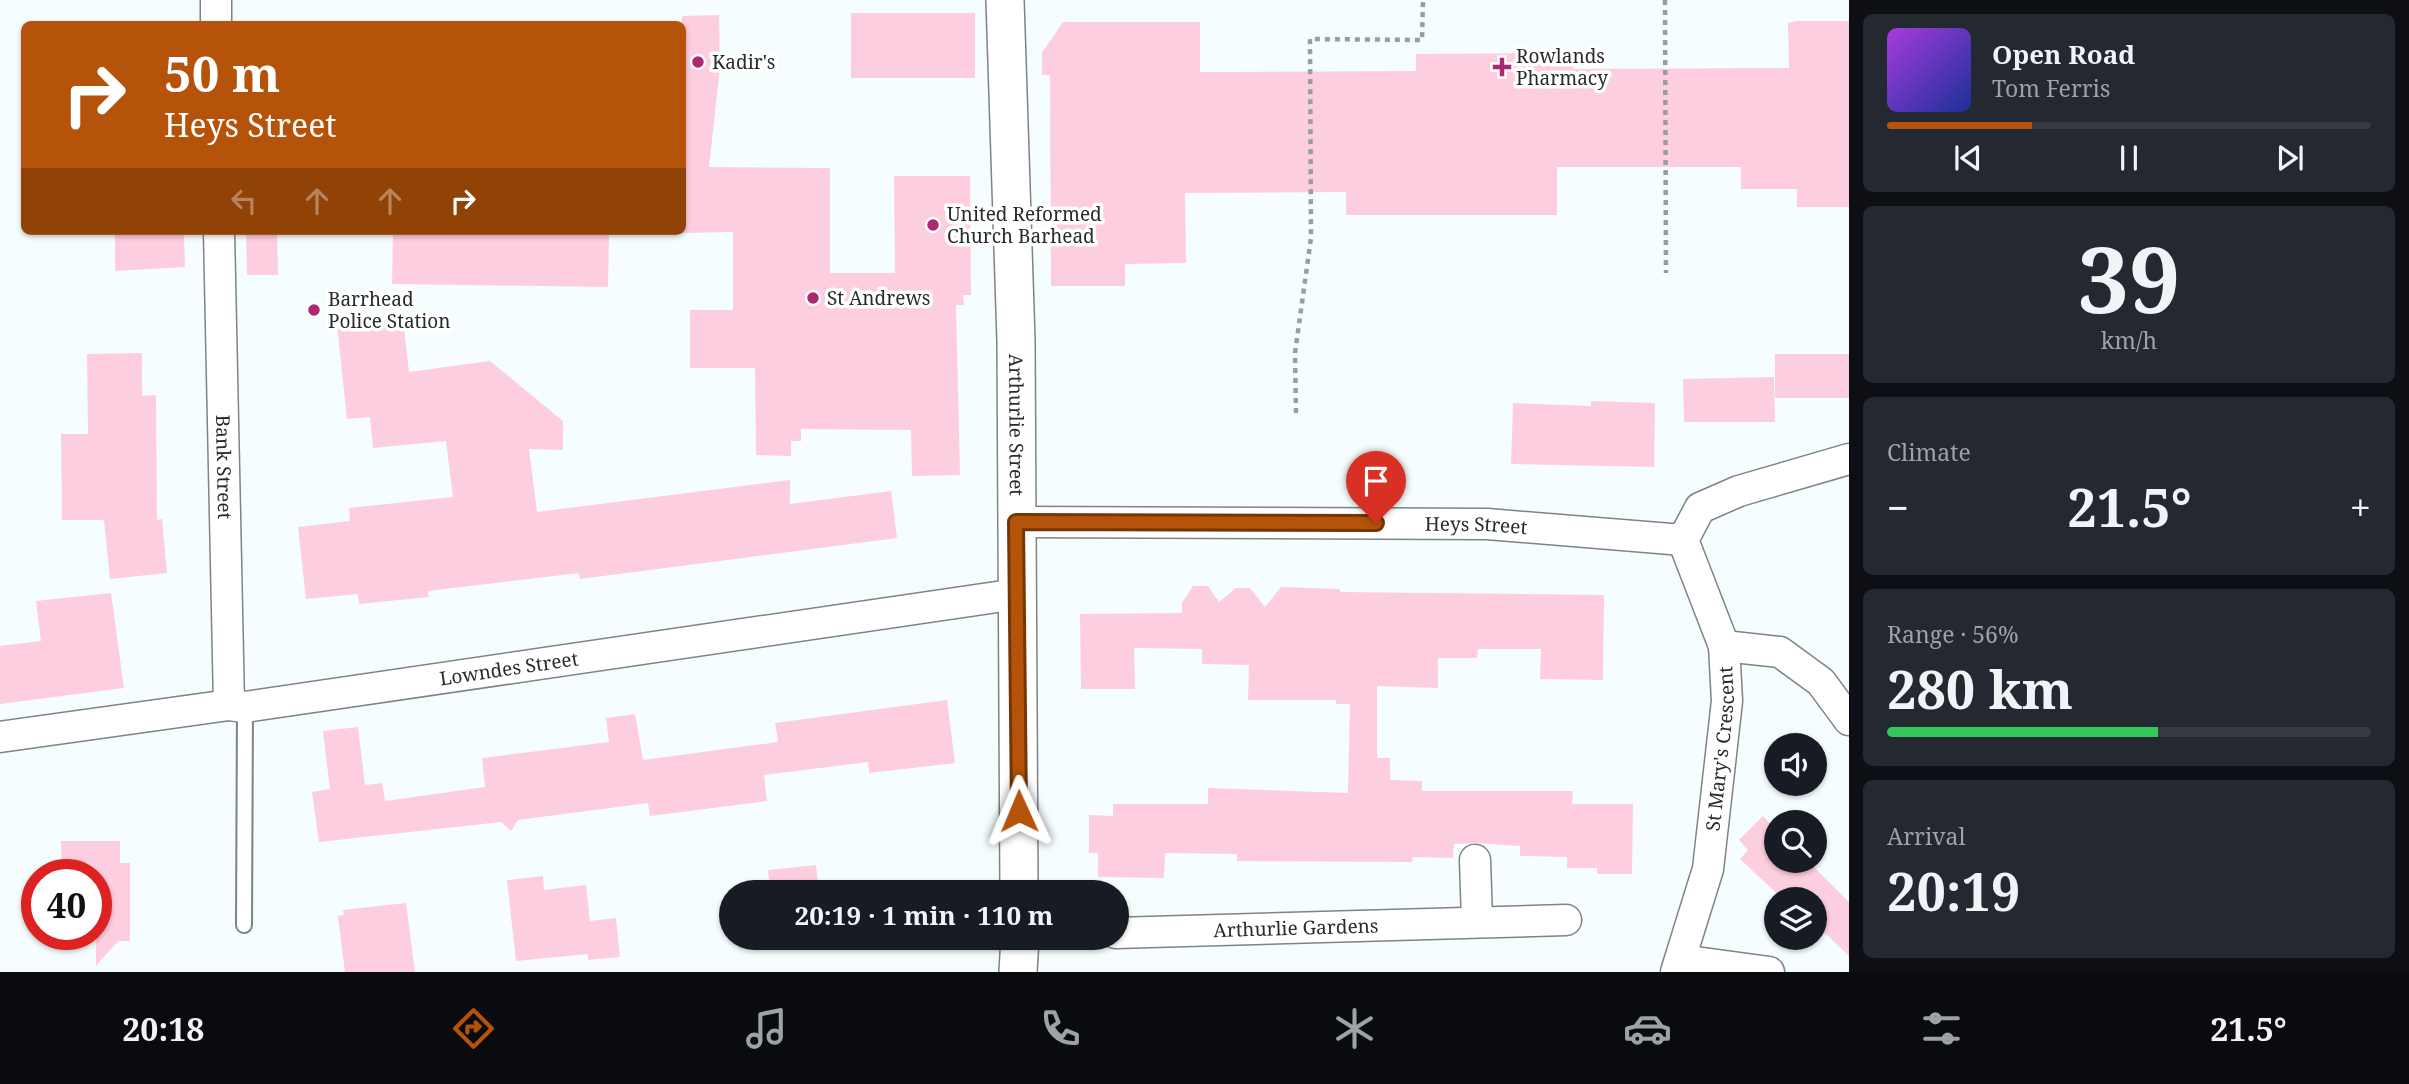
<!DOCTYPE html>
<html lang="en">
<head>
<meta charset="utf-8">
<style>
	:root { --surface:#171b24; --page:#242831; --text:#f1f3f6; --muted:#9ea1a6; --line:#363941; --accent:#b45309 }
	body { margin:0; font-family:"Noto Serif",serif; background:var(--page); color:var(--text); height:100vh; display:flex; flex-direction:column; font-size:26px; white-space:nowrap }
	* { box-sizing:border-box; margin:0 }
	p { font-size:23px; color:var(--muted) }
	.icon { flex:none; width:38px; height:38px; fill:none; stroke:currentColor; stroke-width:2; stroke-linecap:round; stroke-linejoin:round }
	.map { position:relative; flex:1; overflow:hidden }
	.drawer { display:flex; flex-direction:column; gap:14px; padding:14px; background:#0d0f14; width:560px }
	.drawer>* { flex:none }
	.hud { position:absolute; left:21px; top:21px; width:665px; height:214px; border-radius:10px; box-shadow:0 2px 5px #0004; background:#b45309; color:#fff; overflow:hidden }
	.tools { position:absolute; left:1764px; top:733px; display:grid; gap:14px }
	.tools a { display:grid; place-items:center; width:63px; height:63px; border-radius:50%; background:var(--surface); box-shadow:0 2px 5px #0004; font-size:35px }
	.speed { position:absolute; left:21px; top:859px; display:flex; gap:14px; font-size:35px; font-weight:700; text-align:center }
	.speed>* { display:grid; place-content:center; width:91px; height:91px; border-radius:50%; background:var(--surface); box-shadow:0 2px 5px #0004; line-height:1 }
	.speed .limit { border:10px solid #d22; background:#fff; color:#111 }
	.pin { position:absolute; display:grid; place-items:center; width:60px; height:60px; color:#fff; margin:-72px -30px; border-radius:50% 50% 50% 0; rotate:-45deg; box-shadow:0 0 7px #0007 }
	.pin .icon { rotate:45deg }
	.me { position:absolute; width:77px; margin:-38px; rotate:359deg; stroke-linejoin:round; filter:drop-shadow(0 0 5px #0008) }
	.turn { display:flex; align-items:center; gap:24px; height:147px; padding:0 28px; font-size:32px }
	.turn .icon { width:91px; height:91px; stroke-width:2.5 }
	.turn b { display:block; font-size:49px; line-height:60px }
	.lanes { display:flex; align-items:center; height:66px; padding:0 28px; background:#0003; justify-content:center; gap:35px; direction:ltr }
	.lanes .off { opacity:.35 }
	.big { font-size:52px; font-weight:700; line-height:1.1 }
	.drawer .card { flex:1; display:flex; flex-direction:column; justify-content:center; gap:10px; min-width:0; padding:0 24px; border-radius:10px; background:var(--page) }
	.drawer .dial { align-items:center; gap:0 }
	.dial b { font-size:91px; line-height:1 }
	.song { display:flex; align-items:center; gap:21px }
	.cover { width:84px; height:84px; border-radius:10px; background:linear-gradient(135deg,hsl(280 70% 55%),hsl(230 70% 35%)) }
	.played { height:7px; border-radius:4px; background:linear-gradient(90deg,var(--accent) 30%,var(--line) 30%) }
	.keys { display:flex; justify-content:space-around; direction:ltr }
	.heat { display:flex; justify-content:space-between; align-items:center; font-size:38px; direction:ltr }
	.charge { height:10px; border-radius:5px; background:linear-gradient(90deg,#34c759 56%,var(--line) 0) }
	.trip { position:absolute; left:719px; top:880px; width:410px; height:70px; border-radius:35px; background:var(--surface); box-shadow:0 2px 5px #0004; font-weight:700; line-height:70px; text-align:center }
	.dock { display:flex; height:112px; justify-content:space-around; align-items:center; background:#090b0e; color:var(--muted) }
	.dock .icon { width:49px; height:49px }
	.dock .on { color:var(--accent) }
	.dock b { font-size:32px; color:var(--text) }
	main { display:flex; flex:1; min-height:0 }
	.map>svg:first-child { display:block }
	.building { fill:#fdcee0 }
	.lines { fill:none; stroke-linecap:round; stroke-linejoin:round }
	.service-casing { stroke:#7e8486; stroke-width:18 }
	.minor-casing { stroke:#7e8486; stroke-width:33 }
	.tertiary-casing { stroke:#7e8486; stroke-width:40 }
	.path { stroke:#989d9d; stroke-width:4.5; stroke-dasharray:5 5; stroke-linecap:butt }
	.service { stroke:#fff; stroke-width:14 }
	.minor { stroke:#fff; stroke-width:30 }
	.tertiary { stroke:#fff; stroke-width:37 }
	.route-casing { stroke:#753606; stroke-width:18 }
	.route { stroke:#b45309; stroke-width:12 }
	.poi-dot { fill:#ae286f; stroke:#fff; stroke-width:2.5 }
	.labels { text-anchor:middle; stroke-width:7; stroke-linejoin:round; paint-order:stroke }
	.poi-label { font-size:19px; fill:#282b2b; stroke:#fff; text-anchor:start }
	.street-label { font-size:19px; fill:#282b2b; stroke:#fff }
</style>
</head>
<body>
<main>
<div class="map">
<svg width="1849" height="972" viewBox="0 0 1849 972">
	<rect width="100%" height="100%" fill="#f6fdfe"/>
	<g class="building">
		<rect x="851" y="13" width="124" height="65"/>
		<polygon points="719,15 720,67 709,167 830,168 830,273 895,273 894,176 970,176 971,295 963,295 964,305 956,305 960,475 912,476 911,430 801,429 801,441 791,441 791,456 756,455 755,368 690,368 690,310 733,310 733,232 682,233 682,16"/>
		<polygon points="1796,21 1849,21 1849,207 1797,207 1797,189 1741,189 1741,167 1557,167 1557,215 1346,215 1346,192 1185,193 1186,263 1125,264 1125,286 1051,286 1050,75 1042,75 1042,53 1063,22 1200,22 1200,72 1416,71 1416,54 1573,53 1574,69 1789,68 1788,23"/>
		<polygon points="115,231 184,231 185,267 115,271"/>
		<polygon points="246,231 277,231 278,275 247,275"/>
		<polygon points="393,231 609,231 608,287 392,284"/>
		<polygon points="403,318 409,372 490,361 563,421 563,450 529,449 537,512 790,480 790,504 891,491 897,538 580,579 579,573 428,591 429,597 359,604 358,594 306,599 298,527 350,521 349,508 453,497 446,441 373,448 370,417 347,419 337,325"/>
		<polygon points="142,353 142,396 156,395 157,520 162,519 167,573 110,579 104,520 62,520 61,434 88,434 87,354"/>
		<rect x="1775" y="354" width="74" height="44"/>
		<polygon points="1774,377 1775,422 1684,422 1683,379"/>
		<polygon points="1591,401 1655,403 1654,467 1511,464 1513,403 1591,406"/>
		<polygon points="1193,586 1208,586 1219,602 1236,588 1250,588 1265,607 1281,587 1339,589 1341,592 1604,595 1603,680 1540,679 1541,649 1478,649 1477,658 1438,658 1438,688 1377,686 1377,758 1390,758 1390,780 1422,781 1422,791 1573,791 1572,804 1633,804 1632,874 1597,874 1597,868 1567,868 1567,857 1520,856 1520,846 1475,843 1454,844 1453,858 1413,857 1412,862 1237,861 1237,854 1165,853 1164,878 1098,877 1098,853 1089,853 1089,815 1113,816 1113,804 1208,804 1208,788 1348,793 1350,704 1336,704 1336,700 1248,700 1249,665 1202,664 1202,649 1134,648 1135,689 1081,689 1080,614 1182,613 1182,603"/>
		<polygon points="111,593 124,688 0,704 0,646 41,641 36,601"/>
		<polygon points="947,700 955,763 869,773 868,762 764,775 767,801 650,816 648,803 518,820 511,831 501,822 319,842 312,792 330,789 323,731 358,727 365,785 382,783 385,801 485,787 482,758 609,742 606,718 635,714 643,760 778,742 775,723"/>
		<polygon points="1763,816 1776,830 1776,861 1808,861 1849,902 1849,956 1825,933 1822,936 1815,928 1815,900 1784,900 1740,859 1748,850 1739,840"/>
		<polygon points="61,841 120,841 120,863 130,863 130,941 118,941 96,966 96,875 62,875"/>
		<polygon points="816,865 819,892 770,892 768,870"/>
		<polygon points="543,876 544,890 586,885 590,921 616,918 620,957 588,960 588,954 516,961 507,880"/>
		<polygon points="406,903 415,972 345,972 338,916 344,915 343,910"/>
		<polygon points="775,938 824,938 825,942 776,947"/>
	</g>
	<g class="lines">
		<defs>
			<polyline id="service" points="244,925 245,707"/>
			<g id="minor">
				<polyline points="216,0 216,24"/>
				<path id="s1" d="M 219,231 L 229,705"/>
				<path id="s2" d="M 1016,522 L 1487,524 L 1683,540"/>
				<polyline points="1683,540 1700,508 1739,491 1849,459"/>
				<polyline points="1724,646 1780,652 1821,682 1849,720"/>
				<path id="s3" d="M 0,737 L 229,705 L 245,707 L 1017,594"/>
				<polyline points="1475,860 1477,920"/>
				<path id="s4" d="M 1116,933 L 1566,920"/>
				<polyline points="1681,960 1769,972"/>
				<path id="s5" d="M 1676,972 L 1708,869 L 1727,701 L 1724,646 L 1683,540"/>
			</g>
			<g id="tertiary">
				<path id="s6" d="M 1005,0 L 1016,341 L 1019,892"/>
				<polyline points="1018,972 1020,938"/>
			</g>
		</defs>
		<use href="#service" class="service-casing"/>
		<use href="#minor" class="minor-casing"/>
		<use href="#tertiary" class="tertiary-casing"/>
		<g class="path">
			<polyline points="1665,0 1666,273"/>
			<polyline points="1296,413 1295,353 1311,238 1310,39 1422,40 1423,0"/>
		</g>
		<use href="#service" class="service"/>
		<use href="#minor" class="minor"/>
		<use href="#tertiary" class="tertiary"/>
	</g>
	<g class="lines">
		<defs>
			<polyline id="route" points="1019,811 1016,522 1376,523"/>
		</defs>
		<use href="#route" class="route-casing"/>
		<use href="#route" class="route"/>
	</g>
	<g class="poi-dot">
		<circle cx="698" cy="62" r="7"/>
		<path d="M1498.5 56.5h7v7h7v7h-7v7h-7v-7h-7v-7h7z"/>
		<circle cx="933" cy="225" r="7"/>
		<circle cx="813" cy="298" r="7"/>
		<circle cx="314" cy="310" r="7"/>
	</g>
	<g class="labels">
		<g class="poi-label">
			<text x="1516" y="63">Rowlands<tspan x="1516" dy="22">Pharmacy</tspan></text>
			<text x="712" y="69">Kadir's</text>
			<text x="947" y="221">United Reformed<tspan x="947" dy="22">Church Barhead</tspan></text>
			<text x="827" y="305">St Andrews</text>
			<text x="328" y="306">Barrhead<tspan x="328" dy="22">Police Station</tspan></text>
		</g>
		<g class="street-label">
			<text dy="7" stroke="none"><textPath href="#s6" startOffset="425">Arthurlie Street</textPath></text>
			<text dy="7" stroke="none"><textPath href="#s1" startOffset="236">Bank Street</textPath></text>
			<text dy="7" stroke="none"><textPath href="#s2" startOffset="460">Heys Street</textPath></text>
			<text dy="7" stroke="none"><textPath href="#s3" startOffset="514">Lowndes Street</textPath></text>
			<text dy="7" stroke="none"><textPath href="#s5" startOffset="229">St Mary's Crescent</textPath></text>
			<text dy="7" stroke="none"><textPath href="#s4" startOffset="180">Arthurlie Gardens</textPath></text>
		</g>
	</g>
</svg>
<div class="tools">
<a><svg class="icon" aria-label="sound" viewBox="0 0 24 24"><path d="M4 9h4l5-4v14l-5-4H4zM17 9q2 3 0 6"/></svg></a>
<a><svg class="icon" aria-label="search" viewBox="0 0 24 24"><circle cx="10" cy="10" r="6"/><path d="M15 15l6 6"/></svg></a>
<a><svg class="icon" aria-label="layers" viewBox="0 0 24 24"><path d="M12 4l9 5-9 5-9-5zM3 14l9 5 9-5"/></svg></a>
</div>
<div class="speed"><div class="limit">40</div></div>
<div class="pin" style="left:1376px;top:523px;background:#d93025"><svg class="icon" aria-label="arrive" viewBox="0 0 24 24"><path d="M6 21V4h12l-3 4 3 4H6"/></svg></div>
<svg class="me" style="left:1019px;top:811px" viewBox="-20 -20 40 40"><path d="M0-17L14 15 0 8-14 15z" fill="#b45309" stroke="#fff" stroke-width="4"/></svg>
<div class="trip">20:19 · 1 min · 110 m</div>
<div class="hud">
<div class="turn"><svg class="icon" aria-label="right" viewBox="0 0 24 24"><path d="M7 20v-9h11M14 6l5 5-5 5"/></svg><div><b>50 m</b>Heys Street</div></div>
<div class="lanes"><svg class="icon off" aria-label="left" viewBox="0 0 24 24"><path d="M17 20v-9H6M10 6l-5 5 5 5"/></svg><svg class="icon off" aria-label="ahead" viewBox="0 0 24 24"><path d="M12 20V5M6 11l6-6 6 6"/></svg><svg class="icon off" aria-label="ahead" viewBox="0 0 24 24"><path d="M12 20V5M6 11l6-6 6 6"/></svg><svg class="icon" aria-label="right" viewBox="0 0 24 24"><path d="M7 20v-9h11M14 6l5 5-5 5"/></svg></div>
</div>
</div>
<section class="drawer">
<div class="card">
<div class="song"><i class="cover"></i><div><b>Open Road</b><p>Tom Ferris</p></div></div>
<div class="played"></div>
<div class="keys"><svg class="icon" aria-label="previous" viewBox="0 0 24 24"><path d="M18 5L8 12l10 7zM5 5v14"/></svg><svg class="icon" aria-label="pause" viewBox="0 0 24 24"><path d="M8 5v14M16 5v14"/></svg><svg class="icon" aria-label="next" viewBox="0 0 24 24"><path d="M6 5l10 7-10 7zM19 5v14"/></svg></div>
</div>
<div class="card dial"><b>39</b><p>km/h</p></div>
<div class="card"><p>Climate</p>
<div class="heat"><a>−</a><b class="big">21.5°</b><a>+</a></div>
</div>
<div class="card"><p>Range · 56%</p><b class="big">280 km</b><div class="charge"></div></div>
<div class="card"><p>Arrival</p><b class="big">20:19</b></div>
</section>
</main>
<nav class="dock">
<b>20:18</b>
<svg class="icon on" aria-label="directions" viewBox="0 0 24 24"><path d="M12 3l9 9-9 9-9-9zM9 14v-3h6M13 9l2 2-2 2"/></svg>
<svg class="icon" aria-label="music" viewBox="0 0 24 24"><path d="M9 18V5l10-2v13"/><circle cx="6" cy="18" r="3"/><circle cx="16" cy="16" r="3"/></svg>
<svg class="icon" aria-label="phone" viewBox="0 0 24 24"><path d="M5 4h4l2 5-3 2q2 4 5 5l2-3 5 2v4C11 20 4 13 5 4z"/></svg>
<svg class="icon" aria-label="climate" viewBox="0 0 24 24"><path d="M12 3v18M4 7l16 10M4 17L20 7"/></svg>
<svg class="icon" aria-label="car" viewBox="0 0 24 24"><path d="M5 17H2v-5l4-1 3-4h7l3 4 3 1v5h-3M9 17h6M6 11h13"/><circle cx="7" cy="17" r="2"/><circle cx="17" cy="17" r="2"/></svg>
<svg class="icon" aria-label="filters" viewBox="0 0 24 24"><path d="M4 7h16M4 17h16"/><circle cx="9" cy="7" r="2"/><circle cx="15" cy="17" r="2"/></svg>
<b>21.5°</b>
</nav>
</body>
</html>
